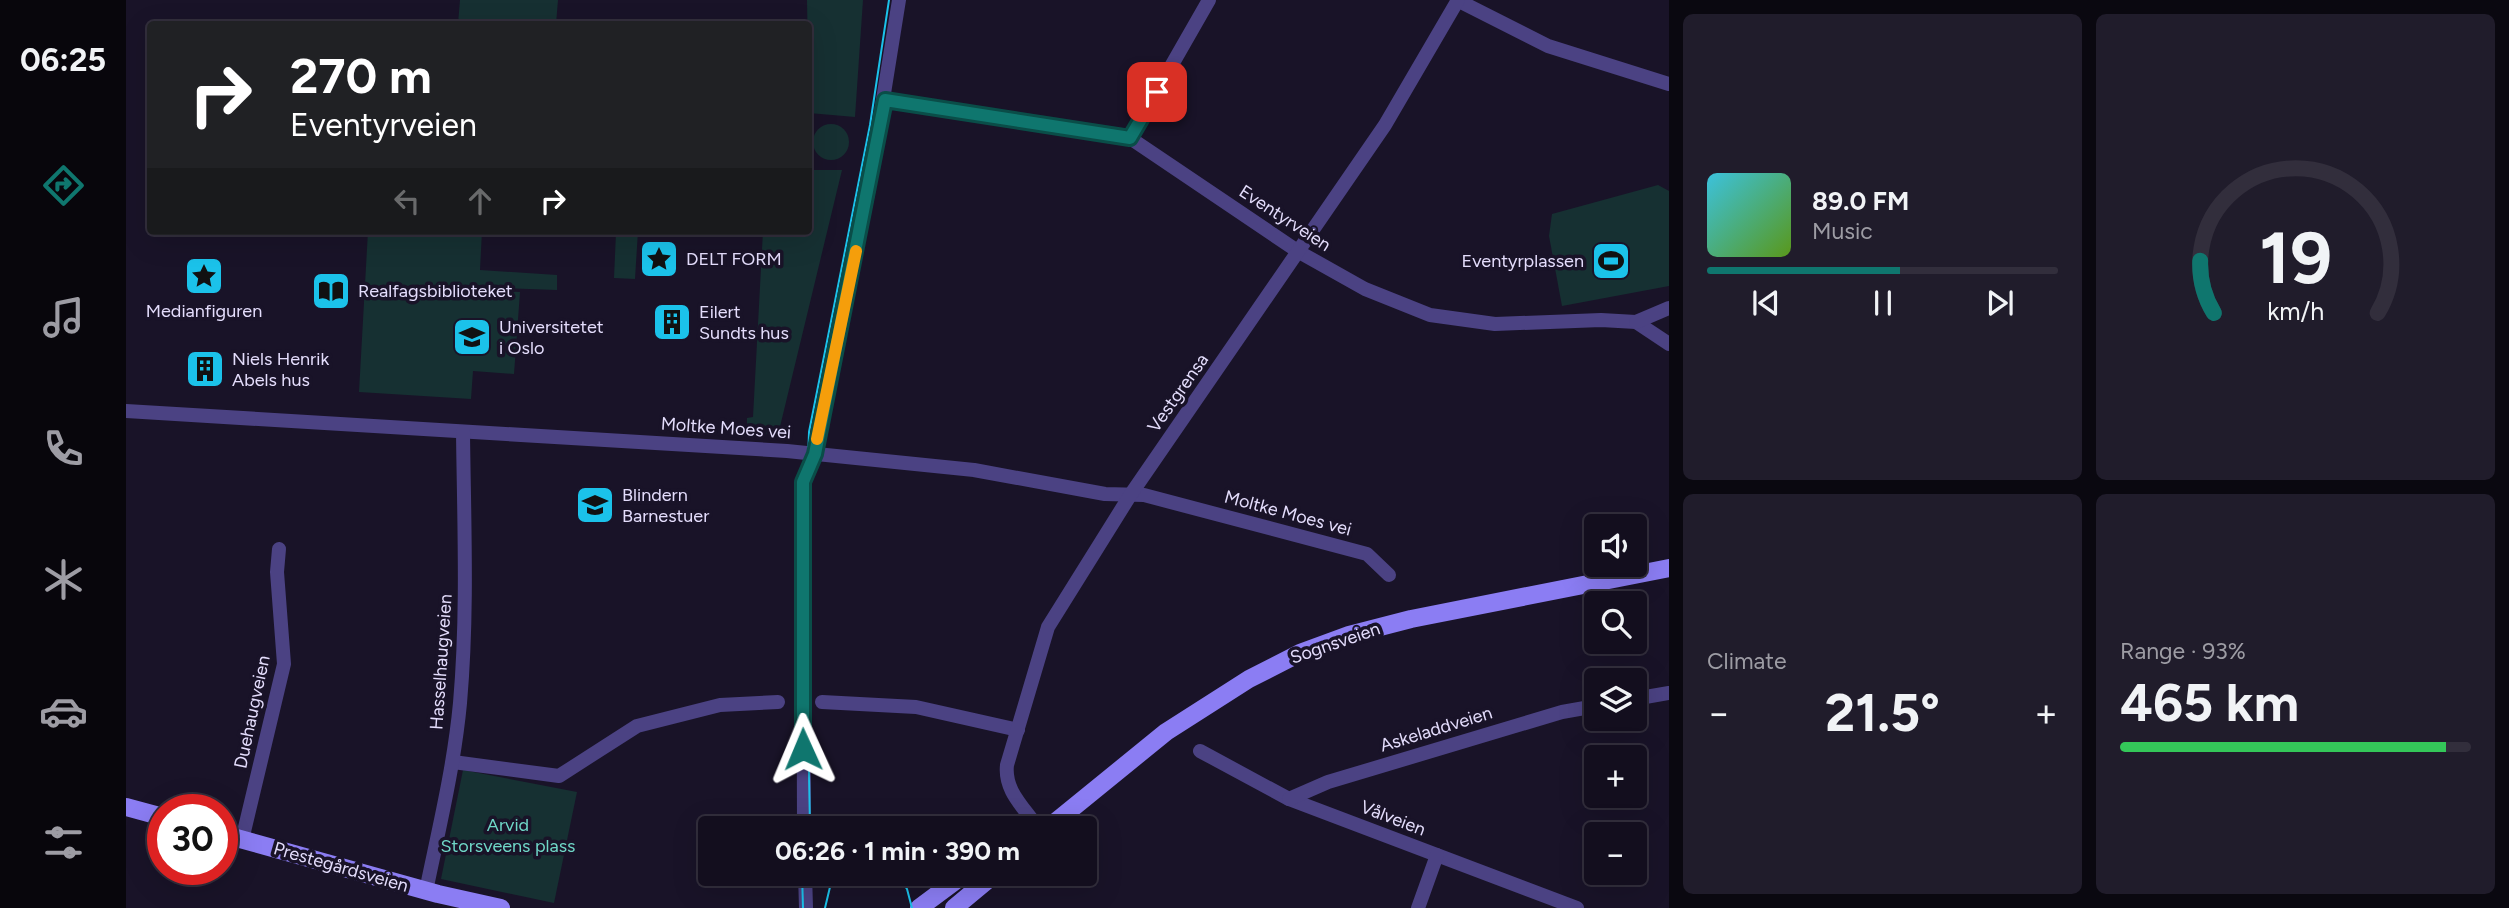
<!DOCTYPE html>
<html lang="en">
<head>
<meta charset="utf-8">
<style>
	:root { --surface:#130e1e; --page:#201c2b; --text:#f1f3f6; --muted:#9d9ca4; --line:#322e3c; --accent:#0f766e }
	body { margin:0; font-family:Figtree,sans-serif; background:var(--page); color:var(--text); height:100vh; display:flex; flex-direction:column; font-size:26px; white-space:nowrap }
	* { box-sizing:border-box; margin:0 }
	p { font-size:23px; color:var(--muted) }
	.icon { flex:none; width:38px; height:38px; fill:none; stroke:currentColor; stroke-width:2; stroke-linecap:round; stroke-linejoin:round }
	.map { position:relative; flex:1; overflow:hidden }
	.side { display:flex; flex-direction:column; gap:14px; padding:14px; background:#0a0810; width:840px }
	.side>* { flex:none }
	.banner { position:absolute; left:21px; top:21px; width:665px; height:214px; border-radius:7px; box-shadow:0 7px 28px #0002,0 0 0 2px var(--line); background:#202124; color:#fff; overflow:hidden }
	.buttons { position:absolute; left:1458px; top:514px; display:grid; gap:14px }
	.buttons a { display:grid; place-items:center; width:63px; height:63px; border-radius:7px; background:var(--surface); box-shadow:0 7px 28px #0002,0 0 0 2px var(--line); font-size:35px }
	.speed { position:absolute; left:21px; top:794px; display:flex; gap:14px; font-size:35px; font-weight:700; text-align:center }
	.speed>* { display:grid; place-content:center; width:91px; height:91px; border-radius:50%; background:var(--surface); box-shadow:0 7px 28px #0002,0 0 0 2px var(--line); line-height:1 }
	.speed .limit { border:10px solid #d22; background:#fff; color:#111 }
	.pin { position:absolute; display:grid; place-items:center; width:60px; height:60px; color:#fff; margin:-30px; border-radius:14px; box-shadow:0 4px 10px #0006 }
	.me { position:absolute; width:77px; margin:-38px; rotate:359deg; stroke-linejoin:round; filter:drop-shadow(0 0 5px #0008) }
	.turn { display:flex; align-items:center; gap:24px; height:147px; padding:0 28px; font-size:32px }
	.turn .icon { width:91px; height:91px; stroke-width:2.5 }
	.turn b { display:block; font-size:49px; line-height:60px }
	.lanes { display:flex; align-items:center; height:66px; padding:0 28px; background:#0003; justify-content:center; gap:35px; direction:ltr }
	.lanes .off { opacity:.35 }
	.big { font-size:52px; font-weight:700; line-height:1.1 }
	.side .tile { flex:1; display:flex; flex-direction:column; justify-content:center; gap:10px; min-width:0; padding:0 24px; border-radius:10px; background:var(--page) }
	.side .dial { align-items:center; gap:0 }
	.dial svg { height:182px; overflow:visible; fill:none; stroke:var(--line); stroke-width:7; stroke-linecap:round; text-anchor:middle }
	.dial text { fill:var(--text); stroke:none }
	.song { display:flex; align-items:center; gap:21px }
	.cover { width:84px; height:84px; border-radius:10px; background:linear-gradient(135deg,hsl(190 70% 55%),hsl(90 70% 35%)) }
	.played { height:7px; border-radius:4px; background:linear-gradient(90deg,var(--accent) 55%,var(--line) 55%) }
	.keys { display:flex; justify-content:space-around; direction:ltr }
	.heat { display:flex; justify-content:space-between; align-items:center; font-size:38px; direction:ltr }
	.charge { height:10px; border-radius:5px; background:linear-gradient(90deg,#34c759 93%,var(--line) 0) }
	.side .tiles { flex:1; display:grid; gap:14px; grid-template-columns:repeat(2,1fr) }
	.trip { position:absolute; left:572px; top:816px; width:399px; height:70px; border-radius:7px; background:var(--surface); box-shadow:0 7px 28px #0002,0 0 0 2px var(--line); font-weight:700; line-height:70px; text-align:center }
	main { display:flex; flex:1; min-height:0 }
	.dock { display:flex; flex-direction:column; width:126px; justify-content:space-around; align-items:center; background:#08060c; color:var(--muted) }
	.dock .icon { width:49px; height:49px }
	.dock .current { color:var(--accent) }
	.dock b { font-size:32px; color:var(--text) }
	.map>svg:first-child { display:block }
	.green { fill:#163032 }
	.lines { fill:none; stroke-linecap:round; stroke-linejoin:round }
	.street { stroke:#4b4283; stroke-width:14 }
	.secondary { stroke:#8b7df3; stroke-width:18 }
	.tram { stroke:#1bc2ea; stroke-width:2 }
	.route-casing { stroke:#0a4d48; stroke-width:18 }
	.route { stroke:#0f766e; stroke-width:12 }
	.slow { stroke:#f59e0b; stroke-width:12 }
	.labels { text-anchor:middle; stroke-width:7; stroke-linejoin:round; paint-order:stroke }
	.street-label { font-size:18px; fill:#e4ddfc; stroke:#191328 }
	.poi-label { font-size:18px; fill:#e4ddfc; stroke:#191328; text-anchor:start }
	.park-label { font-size:18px; fill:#6fd7c7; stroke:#191328 }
</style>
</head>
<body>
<main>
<nav class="dock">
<b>06:25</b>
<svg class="icon current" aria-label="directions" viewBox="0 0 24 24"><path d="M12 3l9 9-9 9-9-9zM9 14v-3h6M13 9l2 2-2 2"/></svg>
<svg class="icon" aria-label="music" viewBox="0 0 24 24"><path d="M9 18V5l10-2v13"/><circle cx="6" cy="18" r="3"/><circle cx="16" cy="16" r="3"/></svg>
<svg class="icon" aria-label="phone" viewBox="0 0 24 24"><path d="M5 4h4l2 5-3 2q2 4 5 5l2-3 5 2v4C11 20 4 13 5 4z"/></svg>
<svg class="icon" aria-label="climate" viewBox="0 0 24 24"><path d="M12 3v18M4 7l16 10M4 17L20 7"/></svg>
<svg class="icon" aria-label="car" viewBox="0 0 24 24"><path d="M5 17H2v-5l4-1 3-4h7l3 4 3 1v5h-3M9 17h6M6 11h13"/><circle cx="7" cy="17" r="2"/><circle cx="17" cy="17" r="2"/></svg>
<svg class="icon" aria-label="filters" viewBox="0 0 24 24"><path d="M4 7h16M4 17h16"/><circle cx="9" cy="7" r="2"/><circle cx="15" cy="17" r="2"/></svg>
</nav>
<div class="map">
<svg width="1543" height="908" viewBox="0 0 1543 908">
	<rect width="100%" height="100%" fill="#191328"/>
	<g class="green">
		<polygon points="334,0 432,0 430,24 332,24"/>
		<polygon points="681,0 737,0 729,117 683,113"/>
		<circle cx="705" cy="142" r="18"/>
		<polygon points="683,170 716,170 652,435 621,433 621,418 627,417 637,231 682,231"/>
		<polygon points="1532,185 1543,191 1543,286 1436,306 1423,236 1426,214"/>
		<polygon points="242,231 356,231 354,270 431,275 431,290 352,287 353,290 394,292 388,374 347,371 345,399 233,392"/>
		<polygon points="460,231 512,231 509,279 488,278 490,233"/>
		<polygon points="337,770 451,792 428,903 315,879"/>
	</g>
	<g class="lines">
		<g class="street">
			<polyline points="1331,0 1422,46 1543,84"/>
			<polyline points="759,100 1004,138 1173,252 1239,289 1304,315 1369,324 1475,320 1510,322 1543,344"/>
			<polyline points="1004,138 1083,0"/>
			<polyline points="1510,322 1543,308"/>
			<polyline points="0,411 661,451 848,470 979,494 1018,495 1241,554 1263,575"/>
			<polyline points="1508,699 1543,693"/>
			<polyline points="696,702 790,707 892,730"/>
			<polyline points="1074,751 1163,799 1451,908"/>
			<polyline points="327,762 433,776 511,726 594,705 652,702"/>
			<polyline points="1163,799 1202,782 1436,712 1470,706"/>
			<polyline points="678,828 677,482 689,454 742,193 773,0"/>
			<path d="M 912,828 C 898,807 878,791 881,765 L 922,627 L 1005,494 L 1259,125 L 1332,0"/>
			<polyline points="116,840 158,664 151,572 153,549"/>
			<polyline points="679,873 680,908"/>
			<path d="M 300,891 C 313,828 328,767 334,703 C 342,612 338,522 337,432"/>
			<polyline points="1292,908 1311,855"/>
		</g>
		<g class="secondary">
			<polyline points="0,807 37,817"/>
			<polyline points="922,828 1040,732 1123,679 1174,653 1223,635 1285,619 1543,568"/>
			<polyline points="96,834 312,894 375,908"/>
			<polyline points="793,908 840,873"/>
			<polyline points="828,908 870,873"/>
		</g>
		<g class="tram">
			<polyline points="684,828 679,552 683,432 744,125 763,0"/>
			<polyline points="676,873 677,908"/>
			<polyline points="769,873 781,889 786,908"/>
			<polyline points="699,908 704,887 717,873"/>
		</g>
	</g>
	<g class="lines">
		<defs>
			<polyline id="route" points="677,749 677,482 689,454 759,100 1004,138 1031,92"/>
		</defs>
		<use href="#route" class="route-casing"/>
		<use href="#route" class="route"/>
		<polyline class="slow" points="691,439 730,251"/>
	</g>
	<defs>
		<symbol id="sight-square" viewBox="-11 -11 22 22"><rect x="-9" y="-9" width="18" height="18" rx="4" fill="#1bc2ea" stroke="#191328"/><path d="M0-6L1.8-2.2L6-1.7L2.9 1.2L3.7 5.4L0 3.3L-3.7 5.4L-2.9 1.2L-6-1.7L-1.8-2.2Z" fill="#111"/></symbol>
		<symbol id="stadium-square" viewBox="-11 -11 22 22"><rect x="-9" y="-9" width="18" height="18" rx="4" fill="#1bc2ea" stroke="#191328"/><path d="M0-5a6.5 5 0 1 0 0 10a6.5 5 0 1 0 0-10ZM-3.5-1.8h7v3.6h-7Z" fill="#111"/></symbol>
		<symbol id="library-square" viewBox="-11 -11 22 22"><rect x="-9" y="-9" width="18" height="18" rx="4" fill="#1bc2ea" stroke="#191328"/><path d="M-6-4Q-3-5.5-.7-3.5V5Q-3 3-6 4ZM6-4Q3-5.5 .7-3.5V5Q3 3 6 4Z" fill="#111"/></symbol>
		<symbol id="building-square" viewBox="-11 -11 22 22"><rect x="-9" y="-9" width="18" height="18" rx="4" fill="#1bc2ea" stroke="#191328"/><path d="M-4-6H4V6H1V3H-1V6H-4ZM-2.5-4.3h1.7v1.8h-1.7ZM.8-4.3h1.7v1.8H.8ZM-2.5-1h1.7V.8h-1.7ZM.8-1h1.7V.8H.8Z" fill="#111"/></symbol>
		<symbol id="university-square" viewBox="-11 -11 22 22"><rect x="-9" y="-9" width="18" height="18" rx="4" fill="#1bc2ea" stroke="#191328"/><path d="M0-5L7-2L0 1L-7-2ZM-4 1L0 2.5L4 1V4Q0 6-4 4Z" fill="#111"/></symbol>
		<symbol id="school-square" viewBox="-11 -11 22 22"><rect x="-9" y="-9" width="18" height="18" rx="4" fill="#1bc2ea" stroke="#191328"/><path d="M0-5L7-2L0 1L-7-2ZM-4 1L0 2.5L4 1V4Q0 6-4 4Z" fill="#111"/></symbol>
	</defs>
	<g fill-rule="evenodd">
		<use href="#sight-square" x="511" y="237" width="44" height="44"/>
		<use href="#stadium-square" x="1463" y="239" width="44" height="44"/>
		<use href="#sight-square" x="56" y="254" width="44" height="44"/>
		<use href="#library-square" x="183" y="269" width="44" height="44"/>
		<use href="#building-square" x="524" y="300" width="44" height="44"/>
		<use href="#university-square" x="324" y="315" width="44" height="44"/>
		<use href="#building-square" x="57" y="347" width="44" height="44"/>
		<use href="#school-square" x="447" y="483" width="44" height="44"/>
	</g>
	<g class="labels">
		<g class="street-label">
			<text transform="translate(1159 218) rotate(33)" y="6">Eventyrveien</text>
			<text transform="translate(1052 393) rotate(-55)" y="6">Vestgrensa</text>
			<text transform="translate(600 428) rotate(4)" y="6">Moltke Moes vei</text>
			<text transform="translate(1162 513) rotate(15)" y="6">Moltke Moes vei</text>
			<text transform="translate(1209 643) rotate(-19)" y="6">Sognsveien</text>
			<text transform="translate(315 662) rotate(-86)" y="6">Hasselhaugveien</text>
			<text transform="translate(126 712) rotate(-78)" y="6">Duehaugveien</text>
			<text transform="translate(1310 729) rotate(-17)" y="6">Askeladdveien</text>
			<text transform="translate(1267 818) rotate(21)" y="6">Vålveien</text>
			<text transform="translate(215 867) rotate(16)" y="6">Prestegårdsveien</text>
		</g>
		<g class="poi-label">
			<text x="560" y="265">DELT FORM</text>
			<text x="1458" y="267" text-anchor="end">Eventyrplassen</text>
			<text x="232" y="297">Realfagsbiblioteket</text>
			<text x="78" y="317" text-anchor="middle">Medianfiguren</text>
			<text x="573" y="318">Eilert<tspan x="573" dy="21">Sundts hus</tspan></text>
			<text x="373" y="333">Universitetet<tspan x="373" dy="21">i Oslo</tspan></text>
			<text x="106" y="365">Niels Henrik<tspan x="106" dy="21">Abels hus</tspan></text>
			<text x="496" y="501">Blindern<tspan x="496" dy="21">Barnestuer</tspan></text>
		</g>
		<g class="park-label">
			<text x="382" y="831">Arvid<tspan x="382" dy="21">Storsveens plass</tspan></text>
		</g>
	</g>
</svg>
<div class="buttons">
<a><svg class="icon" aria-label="sound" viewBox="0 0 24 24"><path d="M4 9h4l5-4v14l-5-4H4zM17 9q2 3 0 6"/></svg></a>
<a><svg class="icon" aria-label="search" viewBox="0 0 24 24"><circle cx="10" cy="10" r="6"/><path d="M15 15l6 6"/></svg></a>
<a><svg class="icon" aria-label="layers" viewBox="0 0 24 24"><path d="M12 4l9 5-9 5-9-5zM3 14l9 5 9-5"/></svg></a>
<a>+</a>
<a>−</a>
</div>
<div class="speed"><div class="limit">30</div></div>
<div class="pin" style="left:1031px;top:92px;background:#d93025"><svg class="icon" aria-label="arrive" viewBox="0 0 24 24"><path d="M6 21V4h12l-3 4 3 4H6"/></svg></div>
<svg class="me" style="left:677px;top:749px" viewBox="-20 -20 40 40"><path d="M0-17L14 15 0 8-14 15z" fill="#0f766e" stroke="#fff" stroke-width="4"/></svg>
<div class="trip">06:26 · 1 min · 390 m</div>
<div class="banner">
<div class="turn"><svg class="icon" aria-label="right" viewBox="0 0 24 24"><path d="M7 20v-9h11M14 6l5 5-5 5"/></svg><div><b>270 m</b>Eventyrveien</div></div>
<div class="lanes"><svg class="icon off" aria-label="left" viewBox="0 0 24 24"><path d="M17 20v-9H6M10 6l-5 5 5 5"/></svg><svg class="icon off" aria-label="ahead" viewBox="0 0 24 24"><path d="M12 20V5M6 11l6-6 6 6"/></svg><svg class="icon" aria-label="right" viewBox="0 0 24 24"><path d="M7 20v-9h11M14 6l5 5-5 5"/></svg></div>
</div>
</div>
<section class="side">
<div class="tiles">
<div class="tile">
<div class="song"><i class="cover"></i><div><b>89.0 FM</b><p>Music</p></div></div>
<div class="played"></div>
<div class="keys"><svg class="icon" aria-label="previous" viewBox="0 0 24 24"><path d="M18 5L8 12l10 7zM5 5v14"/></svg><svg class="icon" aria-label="pause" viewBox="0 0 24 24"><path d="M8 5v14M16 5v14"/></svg><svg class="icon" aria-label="next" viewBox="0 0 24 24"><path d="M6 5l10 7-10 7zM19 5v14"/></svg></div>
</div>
<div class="tile dial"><svg viewBox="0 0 100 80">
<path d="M14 69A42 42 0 1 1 86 69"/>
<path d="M14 69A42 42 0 0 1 8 46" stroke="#0f766e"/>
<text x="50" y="56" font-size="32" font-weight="700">19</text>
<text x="50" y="72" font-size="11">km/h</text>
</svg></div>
<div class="tile"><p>Climate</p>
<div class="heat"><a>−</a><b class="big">21.5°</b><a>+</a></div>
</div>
<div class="tile"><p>Range · 93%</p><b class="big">465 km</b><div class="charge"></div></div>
</div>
</section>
</main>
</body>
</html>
